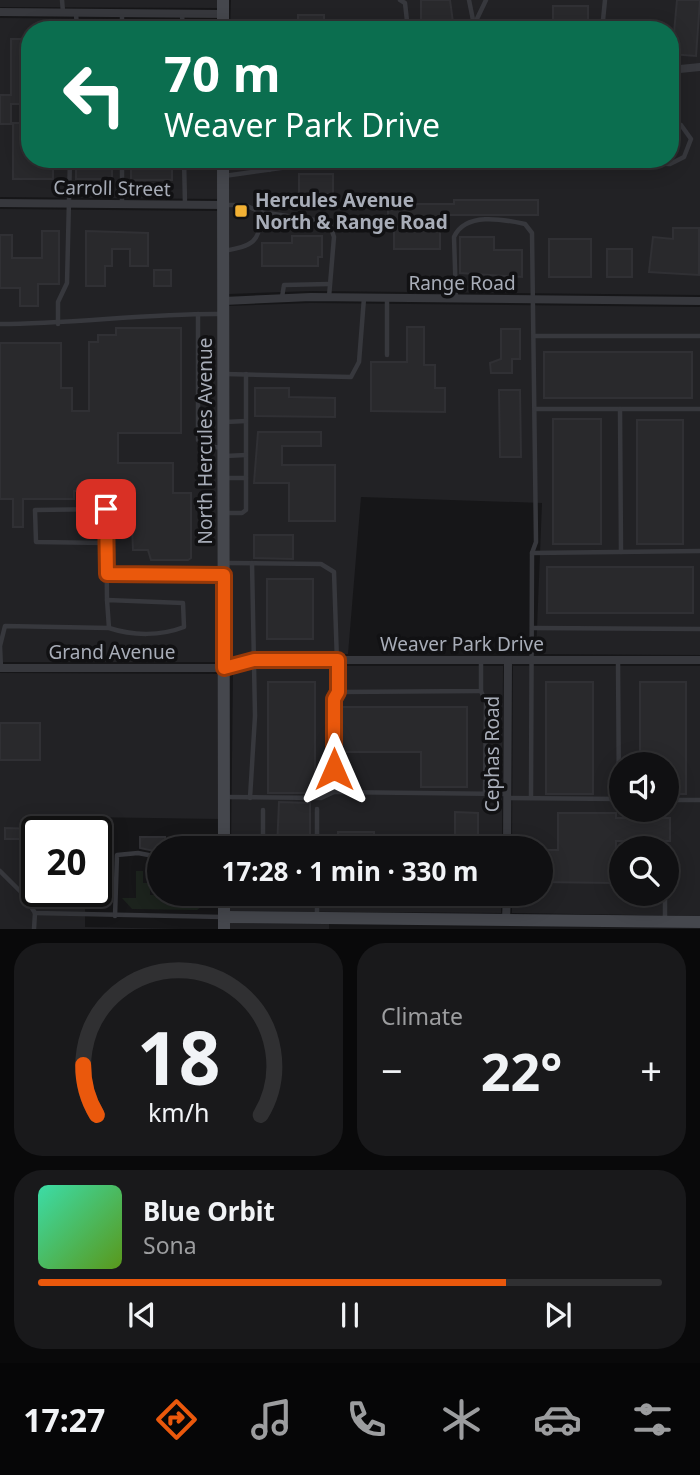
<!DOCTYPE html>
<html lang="en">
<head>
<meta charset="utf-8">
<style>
	:root { --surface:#101012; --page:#19191b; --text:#f1f3f6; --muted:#9c9d9f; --line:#303032; --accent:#ea580c }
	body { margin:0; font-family:"Noto Sans",sans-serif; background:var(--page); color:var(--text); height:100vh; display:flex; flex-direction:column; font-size:26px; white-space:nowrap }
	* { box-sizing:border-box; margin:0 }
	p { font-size:23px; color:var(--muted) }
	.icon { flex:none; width:38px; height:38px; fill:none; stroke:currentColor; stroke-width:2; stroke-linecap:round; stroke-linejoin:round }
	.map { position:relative; height:929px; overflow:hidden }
	.side { display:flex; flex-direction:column; gap:14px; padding:14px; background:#09090a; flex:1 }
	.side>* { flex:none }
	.top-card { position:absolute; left:21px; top:21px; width:658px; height:147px; border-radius:28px; box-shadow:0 4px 18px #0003,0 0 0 2px var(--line); background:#0b6e4f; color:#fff; overflow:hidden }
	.controls { position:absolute; left:609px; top:752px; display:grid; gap:14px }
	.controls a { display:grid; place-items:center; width:70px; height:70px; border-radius:50%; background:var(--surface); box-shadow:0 4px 18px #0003,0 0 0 2px var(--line); font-size:35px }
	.speed { position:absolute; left:21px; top:816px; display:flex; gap:14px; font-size:35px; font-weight:700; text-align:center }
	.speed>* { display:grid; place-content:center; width:91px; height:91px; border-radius:50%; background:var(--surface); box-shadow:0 4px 18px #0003,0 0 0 2px var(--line); line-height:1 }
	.speed .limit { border:4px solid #111; border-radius:10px; background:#fff; color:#111 }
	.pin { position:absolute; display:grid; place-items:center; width:60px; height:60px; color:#fff; margin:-30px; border-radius:14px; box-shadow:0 4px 10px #0006 }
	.me { position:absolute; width:77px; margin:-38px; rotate:0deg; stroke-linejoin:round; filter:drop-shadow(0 0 5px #0008) }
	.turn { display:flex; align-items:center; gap:24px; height:147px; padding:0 28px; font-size:32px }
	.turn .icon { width:91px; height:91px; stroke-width:2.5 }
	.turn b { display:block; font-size:49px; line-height:60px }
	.big { font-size:52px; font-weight:700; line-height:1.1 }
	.side .card { flex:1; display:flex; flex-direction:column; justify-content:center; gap:10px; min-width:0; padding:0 24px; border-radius:28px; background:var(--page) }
	.side .dial { align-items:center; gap:0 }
	.dial svg { height:182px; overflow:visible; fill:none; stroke:var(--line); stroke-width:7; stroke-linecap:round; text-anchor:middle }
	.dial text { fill:var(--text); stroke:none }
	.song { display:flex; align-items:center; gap:21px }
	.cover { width:84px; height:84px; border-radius:10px; background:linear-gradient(135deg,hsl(160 70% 55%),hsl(90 70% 35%)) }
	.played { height:7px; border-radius:4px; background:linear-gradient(90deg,var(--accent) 75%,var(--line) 75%) }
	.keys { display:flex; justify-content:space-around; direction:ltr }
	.heat { display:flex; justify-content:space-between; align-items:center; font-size:38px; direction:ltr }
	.side .tiles { flex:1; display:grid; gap:14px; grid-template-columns:1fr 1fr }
	.card:last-child { grid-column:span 2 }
	.trip { position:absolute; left:147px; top:836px; width:406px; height:70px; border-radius:35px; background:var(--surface); box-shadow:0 4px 18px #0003,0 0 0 2px var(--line); font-weight:700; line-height:70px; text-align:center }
	.dock { display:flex; height:112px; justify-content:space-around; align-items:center; background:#060607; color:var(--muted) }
	.dock .icon { width:49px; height:49px }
	.dock .on { color:var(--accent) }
	.dock b { font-size:32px; color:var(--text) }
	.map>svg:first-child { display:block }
	.built { fill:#222225; fill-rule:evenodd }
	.green { fill:#1c231d }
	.building { fill:#29292c; stroke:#303034; stroke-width:2 }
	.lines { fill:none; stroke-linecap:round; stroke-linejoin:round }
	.lane { stroke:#37383d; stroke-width:4.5 }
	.street { stroke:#37383d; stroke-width:8 }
	.secondary { stroke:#45474d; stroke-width:12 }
	.route-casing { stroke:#983908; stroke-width:18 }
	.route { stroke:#ea580c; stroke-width:12 }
	.poi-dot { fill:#f2b134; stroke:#111113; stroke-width:2.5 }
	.labels { text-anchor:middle; stroke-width:7; stroke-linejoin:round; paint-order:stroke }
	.street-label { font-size:19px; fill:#a8adb8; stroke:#111113 }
	.poi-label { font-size:19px; font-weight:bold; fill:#a8adb8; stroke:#111113; text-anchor:start }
</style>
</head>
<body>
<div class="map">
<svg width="700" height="929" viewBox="0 0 700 929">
	<rect width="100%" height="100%" fill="#161618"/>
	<g class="built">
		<polygon points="0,0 218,0 218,8 0,7"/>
		<polygon points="231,0 700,0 700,295 311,291 229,294 229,159 670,159 670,30 230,30"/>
		<polygon points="0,18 218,20 218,30 30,30 30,159 218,159 218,199 0,197"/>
		<polygon points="0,209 218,211 219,662 0,662"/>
		<polygon points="311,303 700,307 700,655 536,654 542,503 361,497 348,654 254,654 229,660 229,306"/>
		<polygon points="254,666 503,666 502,849 231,849 233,672"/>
		<path d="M 513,666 L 700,666 L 700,916 L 512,913 L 512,894 L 541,894 L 541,849 L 512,849 ZM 621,765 L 667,765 L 667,810 L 621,810 ZM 621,849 L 667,849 L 667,894 L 621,894 Z"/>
		<polygon points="0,673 219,674 219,819 85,817 85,831 37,831 37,891 85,891 85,927 183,929 0,929"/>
		<polygon points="230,894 501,894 501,913 230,911"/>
		<polygon points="230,923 329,924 329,929 230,929"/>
	</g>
	<polygon class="green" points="136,871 143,871 143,883 150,883 150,895 201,894 201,907 197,910 132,909 122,898 136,898"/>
	<g class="building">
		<polygon points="421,0 450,0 454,30 421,30"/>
		<polygon points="677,0 700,0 696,56 670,54 670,32 674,33"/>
		<rect x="553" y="6" width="35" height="24"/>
		<rect x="298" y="15" width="26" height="15"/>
		<polygon points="11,39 30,39 30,104 11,104 11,124 0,124 0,95 11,95"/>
		<polygon points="13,123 30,123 30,159 53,159 53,179 13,179"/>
		<rect x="76" y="159" width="36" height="20"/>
		<rect x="131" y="159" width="41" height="21"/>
		<rect x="299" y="174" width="34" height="20"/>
		<polygon points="454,200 538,200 538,215 440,215 440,249 394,249 394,225 388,225 388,204 454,204"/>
		<polygon points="673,228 699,228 699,275 649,272 653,237 673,239"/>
		<polygon points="42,231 59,231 59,284 38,284 38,306 20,306 20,288 0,288 0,235 12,235 12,258 42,258"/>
		<polygon points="86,231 148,233 148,266 130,266 130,249 112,249 112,266 105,266 105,286 86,286"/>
		<polygon points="292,236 322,236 322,257 318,257 318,266 262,266 262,243 292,243"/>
		<polygon points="460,237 494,237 494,250 522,250 522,277 460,273"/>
		<rect x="549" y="239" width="42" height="38"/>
		<rect x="607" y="249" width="25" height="28"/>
		<rect x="154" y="270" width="17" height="16"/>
		<polygon points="407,327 424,327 424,365 435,365 435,388 445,388 445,412 371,411 371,362 407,362"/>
		<polygon points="116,328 181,328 181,433 118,433 118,463 173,463 173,493 191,493 191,558 188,560 151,560 148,550 133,550 132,526 121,523 121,491 74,491 74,499 23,499 23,527 13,527 13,499 0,499 0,343 61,343 61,388 72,388 72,411 89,411 89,342 98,342 98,335 116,335"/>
		<polygon points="501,329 520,329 520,359 512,359 512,373 491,373 490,363 501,359"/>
		<rect x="544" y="352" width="148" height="46"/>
		<polygon points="255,388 289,388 289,397 335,398 335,417 255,416"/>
		<polygon points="499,390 520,390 521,457 500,457"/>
		<rect x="553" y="419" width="48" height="125"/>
		<rect x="637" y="420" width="46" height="124"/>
		<polygon points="258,432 321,432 321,446 282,446 282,465 335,465 335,521 289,521 289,483 254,483"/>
		<polygon points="254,535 293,535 293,559 254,558"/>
		<rect x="547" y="567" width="146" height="46"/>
		<rect x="267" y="579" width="46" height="60"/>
		<rect x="268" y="682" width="47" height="111"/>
		<rect x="546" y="682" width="47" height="112"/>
		<polygon points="640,682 686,682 686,794 667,794 667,765 640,765"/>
		<polygon points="342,707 467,707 467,787 421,787 421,752 342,752"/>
		<rect x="0" y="723" width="40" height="37"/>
		<polygon points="279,802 310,803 310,849 277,849"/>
		<polygon points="455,812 478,813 478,849 455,849"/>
		<polygon points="558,813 616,813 616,818 670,818 670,841 616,841 615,883 541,882 541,850 558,850"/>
		<polygon points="5,828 37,829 37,839 5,839"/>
		<rect x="338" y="832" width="36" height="17"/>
		<polygon points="140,837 165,837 165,849 159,849 159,852 140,848"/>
	</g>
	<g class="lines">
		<g class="lane">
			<polyline points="62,0 63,12"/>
			<polyline points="400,0 405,3 408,30"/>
			<polyline points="469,0 475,30"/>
			<polyline points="76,13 77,30"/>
			<polyline points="182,15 183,30"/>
			<polyline points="475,23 486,0"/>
			<polyline points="122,30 122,14"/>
			<polyline points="602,30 605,0"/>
			<polyline points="122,159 122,203"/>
			<polyline points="184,159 185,204"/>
			<polyline points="269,159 269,170"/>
			<polyline points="502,159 670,164 684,157 691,139 681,125 670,123"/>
			<polyline points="224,176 345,159"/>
			<polyline points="224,205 245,205 260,212 329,222 334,237 329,297"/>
			<path d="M 224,251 C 251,246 262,243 260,212"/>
			<polyline points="282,297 284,285 329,284"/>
			<polyline points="387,298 387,355"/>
			<path d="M 456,299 L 454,237 C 465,212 502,219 525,224 L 532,233 L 536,542 L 532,553 L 531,798"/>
			<polyline points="198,314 198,440 205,446 223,448"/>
			<path d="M 0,324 C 74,324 148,313 223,314"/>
			<polyline points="58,324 58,302 67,283 70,159"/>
			<polyline points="534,336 700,336"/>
			<polyline points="225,374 351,377 359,362 364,298"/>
			<polyline points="246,374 246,478"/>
			<polyline points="535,409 700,409"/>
			<polyline points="620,409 621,552"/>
			<polyline points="225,422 246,421"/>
			<polyline points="225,456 246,455"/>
			<polyline points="225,513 242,513 246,510 246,478 225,478"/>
			<polyline points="532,553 700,551"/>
			<polyline points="225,563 321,564 334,572 338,692 334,699 334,792 506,794"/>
			<polyline points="107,574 223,575"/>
			<polyline points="107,600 106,509 35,510 36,542 107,543"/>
			<polyline points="532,628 700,629"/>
			<polyline points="618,661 619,799"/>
			<path d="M 1,668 L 0,646 L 5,626 L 109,628 C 133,636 161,636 184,627 L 183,603 L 107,600 L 109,628"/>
			<polyline points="481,691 486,703 485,794"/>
			<polyline points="338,692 481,691 481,660"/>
			<polyline points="225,797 321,798 334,792"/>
			<polyline points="250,798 255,716 252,563"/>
			<polyline points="507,798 620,799"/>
			<polyline points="667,800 700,800"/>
			<polyline points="263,810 263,849"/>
			<polyline points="317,849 317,809"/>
			<polyline points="0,871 24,895 35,913 223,917"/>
			<polyline points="317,894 317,918"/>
			<polyline points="115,916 117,855 138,853 159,857"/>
			<polyline points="665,920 665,894"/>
			<polyline points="34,929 35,913"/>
		</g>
		<g class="street">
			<polyline points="0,12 223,14"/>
			<polyline points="670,70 700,67"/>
			<polyline points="0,203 223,205"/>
			<polyline points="224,301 311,297 700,301"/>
			<polyline points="0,668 224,668 254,660 700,660"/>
			<polyline points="507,849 508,660"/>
			<polyline points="506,919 507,894"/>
		</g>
		<g class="secondary">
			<polyline points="223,0 223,30"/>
			<polyline points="223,159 224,849"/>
			<polyline points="224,894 224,929"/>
			<polyline points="224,917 700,922"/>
		</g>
	</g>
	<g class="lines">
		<defs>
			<polyline id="route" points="106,509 107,574 224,575 224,668 254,660 338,660 338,692 334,699 334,769"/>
		</defs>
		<use href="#route" class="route-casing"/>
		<use href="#route" class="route"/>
	</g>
	<rect class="poi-dot" x="234" y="204" width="14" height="14" rx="3.5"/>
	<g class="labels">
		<g class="street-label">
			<text transform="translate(112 188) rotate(1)" y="7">Carroll Street</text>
			<text x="462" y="290">Range Road</text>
			<text transform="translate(205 441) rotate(-90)" y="7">North Hercules Avenue</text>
			<text x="462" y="651">Weaver Park Drive</text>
			<text x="112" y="659">Grand Avenue</text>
			<text transform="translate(492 754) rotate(-90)" y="7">Cephas Road</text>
		</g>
		<g class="poi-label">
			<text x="255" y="207">Hercules Avenue<tspan x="255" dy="22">North &amp; Range Road</tspan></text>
		</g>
	</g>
</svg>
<div class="controls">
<a><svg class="icon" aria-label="sound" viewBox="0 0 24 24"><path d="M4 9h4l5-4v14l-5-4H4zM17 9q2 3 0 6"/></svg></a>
<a><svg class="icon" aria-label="search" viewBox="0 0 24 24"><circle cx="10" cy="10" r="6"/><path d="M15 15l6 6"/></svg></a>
</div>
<div class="speed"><div class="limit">20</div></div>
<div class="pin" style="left:106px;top:509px;background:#d93025"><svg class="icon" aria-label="arrive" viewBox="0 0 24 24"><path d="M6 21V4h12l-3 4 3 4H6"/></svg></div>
<svg class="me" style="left:334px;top:769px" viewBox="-20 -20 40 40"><path d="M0-17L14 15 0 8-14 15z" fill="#ea580c" stroke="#fff" stroke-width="4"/></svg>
<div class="trip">17:28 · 1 min · 330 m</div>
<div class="top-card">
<div class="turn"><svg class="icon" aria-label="left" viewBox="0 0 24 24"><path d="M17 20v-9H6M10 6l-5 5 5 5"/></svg><div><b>70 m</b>Weaver Park Drive</div></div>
</div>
</div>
<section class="side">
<div class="tiles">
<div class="card dial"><svg viewBox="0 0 100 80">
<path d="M14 69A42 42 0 1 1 86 69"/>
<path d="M14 69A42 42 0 0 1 8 47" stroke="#ea580c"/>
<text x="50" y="56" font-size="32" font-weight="700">18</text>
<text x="50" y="72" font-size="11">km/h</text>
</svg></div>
<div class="card"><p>Climate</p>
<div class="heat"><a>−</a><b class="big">22°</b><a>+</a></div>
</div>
<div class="card">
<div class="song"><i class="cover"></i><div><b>Blue Orbit</b><p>Sona</p></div></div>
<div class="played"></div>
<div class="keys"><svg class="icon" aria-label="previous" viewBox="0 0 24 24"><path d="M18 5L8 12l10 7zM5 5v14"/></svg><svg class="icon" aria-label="pause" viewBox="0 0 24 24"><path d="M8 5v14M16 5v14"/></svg><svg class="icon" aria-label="next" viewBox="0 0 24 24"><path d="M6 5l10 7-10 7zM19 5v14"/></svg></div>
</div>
</div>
</section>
<nav class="dock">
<b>17:27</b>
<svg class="icon on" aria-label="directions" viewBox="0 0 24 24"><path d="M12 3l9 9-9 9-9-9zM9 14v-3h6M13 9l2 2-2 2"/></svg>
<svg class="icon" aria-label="music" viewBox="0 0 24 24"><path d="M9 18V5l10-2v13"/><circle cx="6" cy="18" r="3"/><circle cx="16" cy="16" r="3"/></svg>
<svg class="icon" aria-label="phone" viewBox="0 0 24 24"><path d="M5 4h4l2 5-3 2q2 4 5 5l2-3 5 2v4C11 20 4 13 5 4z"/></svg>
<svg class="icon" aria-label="climate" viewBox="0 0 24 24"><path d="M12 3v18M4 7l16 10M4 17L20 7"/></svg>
<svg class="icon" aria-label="car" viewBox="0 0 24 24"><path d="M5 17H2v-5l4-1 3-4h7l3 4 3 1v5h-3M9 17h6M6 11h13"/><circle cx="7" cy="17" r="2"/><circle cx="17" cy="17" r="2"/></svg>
<svg class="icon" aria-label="filters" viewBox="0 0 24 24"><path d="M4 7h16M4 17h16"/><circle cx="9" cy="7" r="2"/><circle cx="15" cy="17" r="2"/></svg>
</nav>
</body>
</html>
